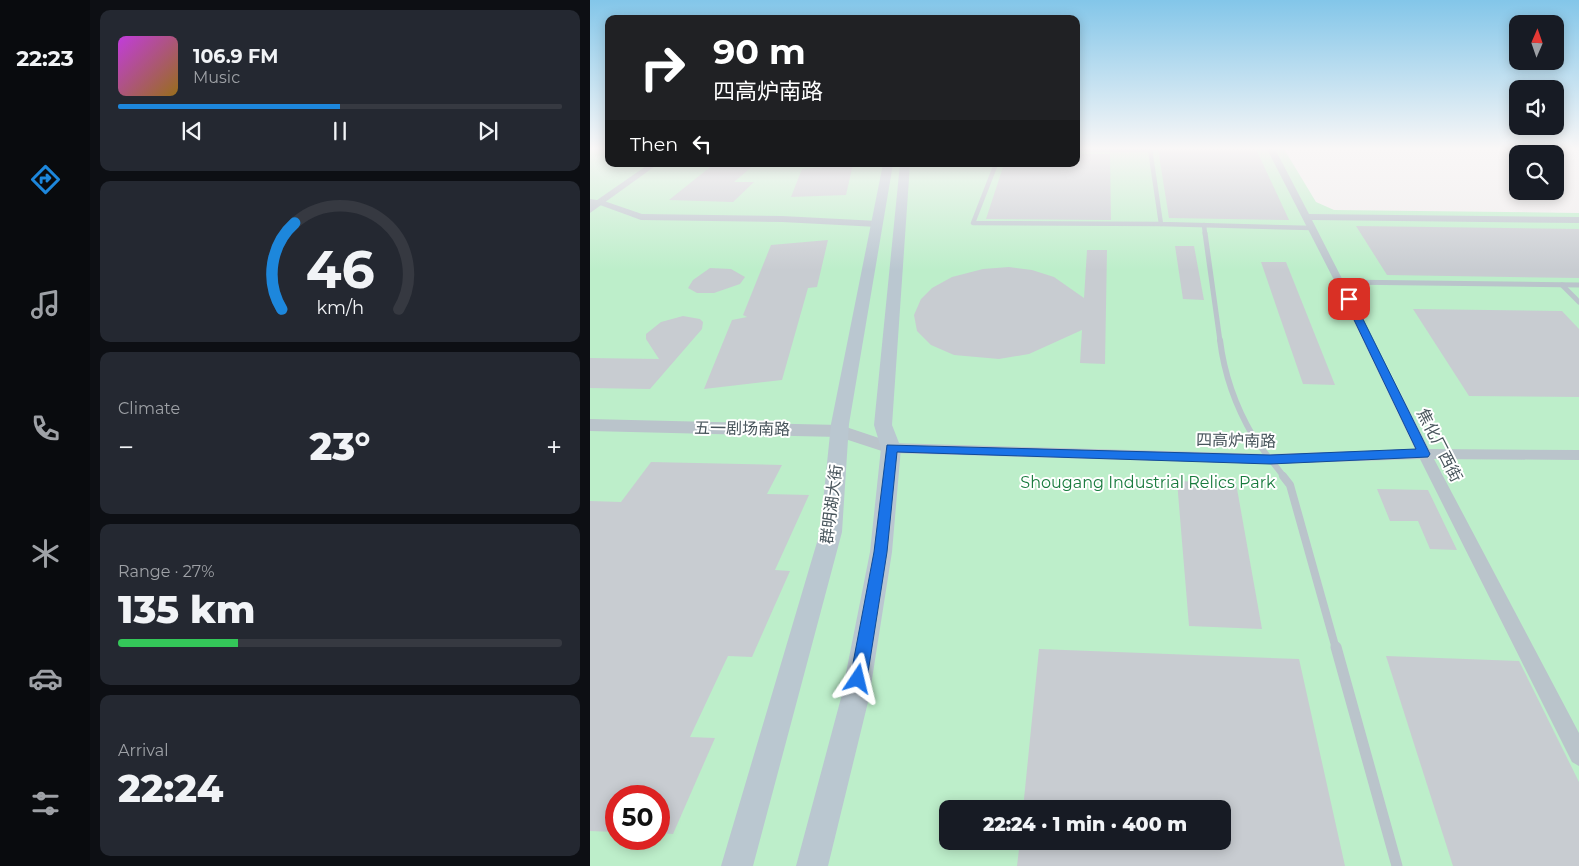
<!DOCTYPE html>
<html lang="en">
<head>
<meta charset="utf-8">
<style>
	:root { --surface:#171b24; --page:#242831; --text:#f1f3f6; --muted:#9ea1a6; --line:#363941; --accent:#1d87dc }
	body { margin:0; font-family:Montserrat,"Noto Sans SC",sans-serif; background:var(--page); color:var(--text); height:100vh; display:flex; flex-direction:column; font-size:19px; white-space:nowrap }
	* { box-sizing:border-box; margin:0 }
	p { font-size:16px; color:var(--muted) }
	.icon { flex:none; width:28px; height:28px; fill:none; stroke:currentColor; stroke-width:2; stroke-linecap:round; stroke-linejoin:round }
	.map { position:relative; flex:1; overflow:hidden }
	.side { display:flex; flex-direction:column; gap:10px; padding:10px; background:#0d0f14; width:500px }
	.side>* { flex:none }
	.hud { position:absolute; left:15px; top:15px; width:475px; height:152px; border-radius:10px; box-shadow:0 2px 12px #0003; background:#202124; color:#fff; overflow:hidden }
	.needle { width:32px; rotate:2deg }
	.buttons { position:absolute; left:919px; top:15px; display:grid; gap:10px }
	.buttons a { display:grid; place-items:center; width:55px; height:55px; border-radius:10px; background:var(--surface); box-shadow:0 2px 12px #0003; font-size:25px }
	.speed { position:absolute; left:15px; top:785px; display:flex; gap:10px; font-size:25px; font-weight:700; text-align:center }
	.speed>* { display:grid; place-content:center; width:65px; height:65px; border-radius:50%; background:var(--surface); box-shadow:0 2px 12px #0003; line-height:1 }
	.speed .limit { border:8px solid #d22; background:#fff; color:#111 }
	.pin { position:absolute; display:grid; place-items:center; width:42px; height:42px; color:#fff; margin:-21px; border-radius:10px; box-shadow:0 2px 8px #0006 }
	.me { position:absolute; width:55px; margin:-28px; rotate:10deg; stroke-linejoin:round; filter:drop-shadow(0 0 4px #0008) }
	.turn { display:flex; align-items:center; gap:18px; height:105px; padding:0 25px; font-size:22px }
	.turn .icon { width:65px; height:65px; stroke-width:2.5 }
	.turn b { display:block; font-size:35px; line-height:42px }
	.then { display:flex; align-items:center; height:48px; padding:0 25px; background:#0003; gap:10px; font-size:19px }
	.big { font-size:38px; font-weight:800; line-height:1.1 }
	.side .widget { flex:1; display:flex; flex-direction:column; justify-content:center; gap:8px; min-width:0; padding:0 18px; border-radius:10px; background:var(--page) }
	.side .dial { align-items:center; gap:0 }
	.dial svg { height:130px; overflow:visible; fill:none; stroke:var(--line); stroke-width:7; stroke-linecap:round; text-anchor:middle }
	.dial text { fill:var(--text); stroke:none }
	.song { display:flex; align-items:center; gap:15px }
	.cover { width:60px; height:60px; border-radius:8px; background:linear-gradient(135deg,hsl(290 70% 55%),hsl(40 70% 35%)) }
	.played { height:5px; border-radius:2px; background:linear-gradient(90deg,var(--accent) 50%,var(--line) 50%) }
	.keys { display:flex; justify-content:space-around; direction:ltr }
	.heat { display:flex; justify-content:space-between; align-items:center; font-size:28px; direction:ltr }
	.charge { height:8px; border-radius:4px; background:linear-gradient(90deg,#34c759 27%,var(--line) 0) }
	.trip { position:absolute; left:349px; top:800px; width:292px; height:50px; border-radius:10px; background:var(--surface); box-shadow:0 2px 12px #0003; font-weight:800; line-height:50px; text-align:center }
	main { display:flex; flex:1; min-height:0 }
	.menu { display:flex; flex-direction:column; width:90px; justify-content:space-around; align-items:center; background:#090b0e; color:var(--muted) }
	.menu .icon { width:35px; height:35px }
	.menu .on { color:var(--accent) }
	.menu b { font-size:22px; color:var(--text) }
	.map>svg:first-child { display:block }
	.green { fill:#bdeeca; fill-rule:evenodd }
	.building { fill:#c8ccd1 }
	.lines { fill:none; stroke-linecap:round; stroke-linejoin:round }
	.service-far4 { stroke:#bac4cb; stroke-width:4.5 }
	.service-far3 { stroke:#bac4cb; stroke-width:5 }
	.service-far2 { stroke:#bac4cb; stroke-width:6 }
	.service-far1 { stroke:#bac4cb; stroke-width:8 }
	.service { stroke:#bac4cb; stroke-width:11 }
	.minor { fill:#bac4cb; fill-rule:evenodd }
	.tertiary { fill:#bac4cb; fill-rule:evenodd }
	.secondary { fill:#bac7d0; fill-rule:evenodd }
	.route { fill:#1a73e8; stroke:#114b97 }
	.labels { text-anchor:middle; stroke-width:4; stroke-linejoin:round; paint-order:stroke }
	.street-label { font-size:16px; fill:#47545b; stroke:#fff }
	.park-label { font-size:16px; fill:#197b3e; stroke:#fff }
</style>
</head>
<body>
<main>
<nav class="menu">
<b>22:23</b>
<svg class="icon on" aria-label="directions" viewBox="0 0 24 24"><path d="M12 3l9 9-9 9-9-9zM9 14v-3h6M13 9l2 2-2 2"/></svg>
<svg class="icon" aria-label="music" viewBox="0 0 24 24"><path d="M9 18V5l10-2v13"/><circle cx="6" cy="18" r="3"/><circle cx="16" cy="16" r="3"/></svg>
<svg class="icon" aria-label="phone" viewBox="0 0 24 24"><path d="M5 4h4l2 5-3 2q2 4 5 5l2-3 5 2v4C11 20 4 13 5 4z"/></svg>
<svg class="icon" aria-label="climate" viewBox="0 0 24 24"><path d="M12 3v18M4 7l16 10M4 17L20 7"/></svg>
<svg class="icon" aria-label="car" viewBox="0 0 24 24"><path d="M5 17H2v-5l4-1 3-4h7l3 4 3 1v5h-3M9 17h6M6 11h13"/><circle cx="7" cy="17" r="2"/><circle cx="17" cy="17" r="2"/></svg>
<svg class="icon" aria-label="filters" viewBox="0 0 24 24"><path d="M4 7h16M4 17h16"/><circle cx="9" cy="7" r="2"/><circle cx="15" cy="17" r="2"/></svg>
</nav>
<section class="side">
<div class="widget">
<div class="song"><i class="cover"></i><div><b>106.9 FM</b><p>Music</p></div></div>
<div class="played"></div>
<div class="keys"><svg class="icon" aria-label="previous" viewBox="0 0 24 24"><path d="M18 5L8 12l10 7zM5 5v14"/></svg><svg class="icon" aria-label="pause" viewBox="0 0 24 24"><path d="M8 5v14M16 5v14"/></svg><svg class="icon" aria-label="next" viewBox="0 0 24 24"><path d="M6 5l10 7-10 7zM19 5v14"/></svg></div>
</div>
<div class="widget dial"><svg viewBox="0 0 100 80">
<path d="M14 69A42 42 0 1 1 86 69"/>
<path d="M14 69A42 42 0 0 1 22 16" stroke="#1d87dc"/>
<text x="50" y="56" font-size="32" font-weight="700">46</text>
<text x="50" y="72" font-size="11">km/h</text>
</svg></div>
<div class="widget"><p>Climate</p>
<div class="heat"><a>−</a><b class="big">23°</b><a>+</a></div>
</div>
<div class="widget"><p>Range · 27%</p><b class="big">135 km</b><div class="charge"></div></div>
<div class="widget"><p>Arrival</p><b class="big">22:24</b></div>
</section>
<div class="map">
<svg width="989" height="866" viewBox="0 0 989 866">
	<rect width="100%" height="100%" fill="#f1eeee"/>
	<path class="green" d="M 0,149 L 19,149 L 19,164 L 486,164 L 486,149 L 694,149 L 726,202 L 744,210 L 989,213 L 989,866 L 0,866 ZM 26,796 L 69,796 L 69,839 L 26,839 ZM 358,809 L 632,809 L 632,841 L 358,841 Z"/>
	<g class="building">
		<polygon points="568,149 666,149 699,220 579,218"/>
		<polygon points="486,154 520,154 521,220 396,219 414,164 486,164"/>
		<polygon points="124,164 165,164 144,182 164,182 143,202 79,200"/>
		<polygon points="263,164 256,195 201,197 212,169"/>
		<polygon points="766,226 989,229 989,278 797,275"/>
		<polygon points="238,240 227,287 218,288 192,380 114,389 142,320 157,317 153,315 181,245"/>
		<polygon points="585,246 604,246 614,300 593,299"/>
		<polygon points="497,250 517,250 515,364 490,363 492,330 439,354 409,359 364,355 341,345 327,331 324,315 331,299 342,288 362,277 393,269 419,267 442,270 464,277 494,298"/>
		<polygon points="671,262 696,262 745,385 713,384"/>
		<polygon points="120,268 141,269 155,277 150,284 124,293 107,293 98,288 103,280"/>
		<polygon points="823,309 972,311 989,329 989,397 879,396"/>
		<polygon points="93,316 110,319 113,322 112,329 60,389 0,388 0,358 69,359 56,339 56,334 71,322"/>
		<polygon points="61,462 192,465 177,494 219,495 185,570 200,571 162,657 138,656 100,737 125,738 83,834 69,833 69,796 26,796 26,832 0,831 0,501 31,502"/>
		<polygon points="587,481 646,483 672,629 599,626"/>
		<polygon points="787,489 838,490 867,550 840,549 828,521 800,521"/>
		<polygon points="449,649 709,659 755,866 427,866 430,841 632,841 632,809 433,809"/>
		<polygon points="796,656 929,661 989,782 989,866 863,866"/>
	</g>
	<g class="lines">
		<g class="service-far4">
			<polyline points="486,149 560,150"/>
			<polyline points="560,149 571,224 722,228"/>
			<polyline points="406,164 383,223 571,224"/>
			<polyline points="614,225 615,234"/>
		</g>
		<g class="service-far3">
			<polyline points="615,233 630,341"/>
			<polyline points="750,282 989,285"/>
			<polyline points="972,285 989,302"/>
		</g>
		<path class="service-far2" d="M 630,340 C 634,373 646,407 663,436 C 672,450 684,463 694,477"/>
		<polyline class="service-far1" points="693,476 700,485 746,649"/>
		<polyline class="service" points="746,647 807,866"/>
		<g class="minor">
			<polygon points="677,149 685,149 719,214 989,217 989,223 722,220 839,449 989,450 989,460 844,459 989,733 989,766 982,762 830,459 680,464 301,453 296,452 294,448 296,444 301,443 680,454 825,449 745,282"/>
			<polygon points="0,199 14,201 52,214 192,216 288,221 292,224 288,227 192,222 51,220 10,205 0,205"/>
		</g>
		<g class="tertiary">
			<polygon points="59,164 68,164 0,213 0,205"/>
			<polygon points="0,419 250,425 307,444 309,448 307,452 301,454 249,437 0,431"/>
		</g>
		<g class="secondary">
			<polygon points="293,164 303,164 259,424 252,532 163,866 131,866 230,532 241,424"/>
			<polygon points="310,164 320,164 302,425 311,448 302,552 279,698 238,866 206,866 251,698 280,552 291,448 284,425"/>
		</g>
	</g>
	<linearGradient id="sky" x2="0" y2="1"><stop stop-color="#83c6e9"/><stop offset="0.55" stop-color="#f9f7f7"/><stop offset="1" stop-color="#f9f7f7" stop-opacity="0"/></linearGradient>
	<rect width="989" height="270" fill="url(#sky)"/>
	<polygon class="route" points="756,297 762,297 763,299 840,454 838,457 680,464 307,452 297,552 277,679 274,685 268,687 263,685 260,679 284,552 297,445 680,455 826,449 754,299"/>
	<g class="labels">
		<g class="street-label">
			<text transform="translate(152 428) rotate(1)" y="6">五一剧场南路</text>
			<text transform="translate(646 440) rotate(1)" y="6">四高炉南路</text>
			<text transform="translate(850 445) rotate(63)" y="6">焦化厂西街</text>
			<text transform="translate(241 504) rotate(-83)" y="6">群明湖大街</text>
		</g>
		<g class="park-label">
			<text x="558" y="488">Shougang Industrial Relics Park</text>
		</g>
	</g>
</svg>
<div class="buttons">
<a><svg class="needle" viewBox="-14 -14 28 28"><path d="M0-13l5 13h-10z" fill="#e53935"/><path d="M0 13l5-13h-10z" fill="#9ea1a6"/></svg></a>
<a><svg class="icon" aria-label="sound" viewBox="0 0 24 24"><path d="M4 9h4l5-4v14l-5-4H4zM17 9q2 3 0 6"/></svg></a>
<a><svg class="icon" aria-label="search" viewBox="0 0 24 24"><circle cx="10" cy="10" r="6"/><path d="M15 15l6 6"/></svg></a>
</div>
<div class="speed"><div class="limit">50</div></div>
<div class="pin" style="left:759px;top:299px;background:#d93025"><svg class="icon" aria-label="arrive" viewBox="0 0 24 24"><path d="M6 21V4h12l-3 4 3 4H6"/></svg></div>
<svg class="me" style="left:268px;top:679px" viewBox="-20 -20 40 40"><path d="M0-17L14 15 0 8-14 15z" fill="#1a73e8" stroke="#fff" stroke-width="4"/></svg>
<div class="trip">22:24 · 1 min · 400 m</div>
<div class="hud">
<div class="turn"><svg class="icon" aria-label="right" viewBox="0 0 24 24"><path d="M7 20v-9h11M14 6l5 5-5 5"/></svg><div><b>90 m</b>四高炉南路</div></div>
<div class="then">Then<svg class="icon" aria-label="left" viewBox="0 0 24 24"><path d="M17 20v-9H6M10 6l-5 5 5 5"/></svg></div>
</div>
</div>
</main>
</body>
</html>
